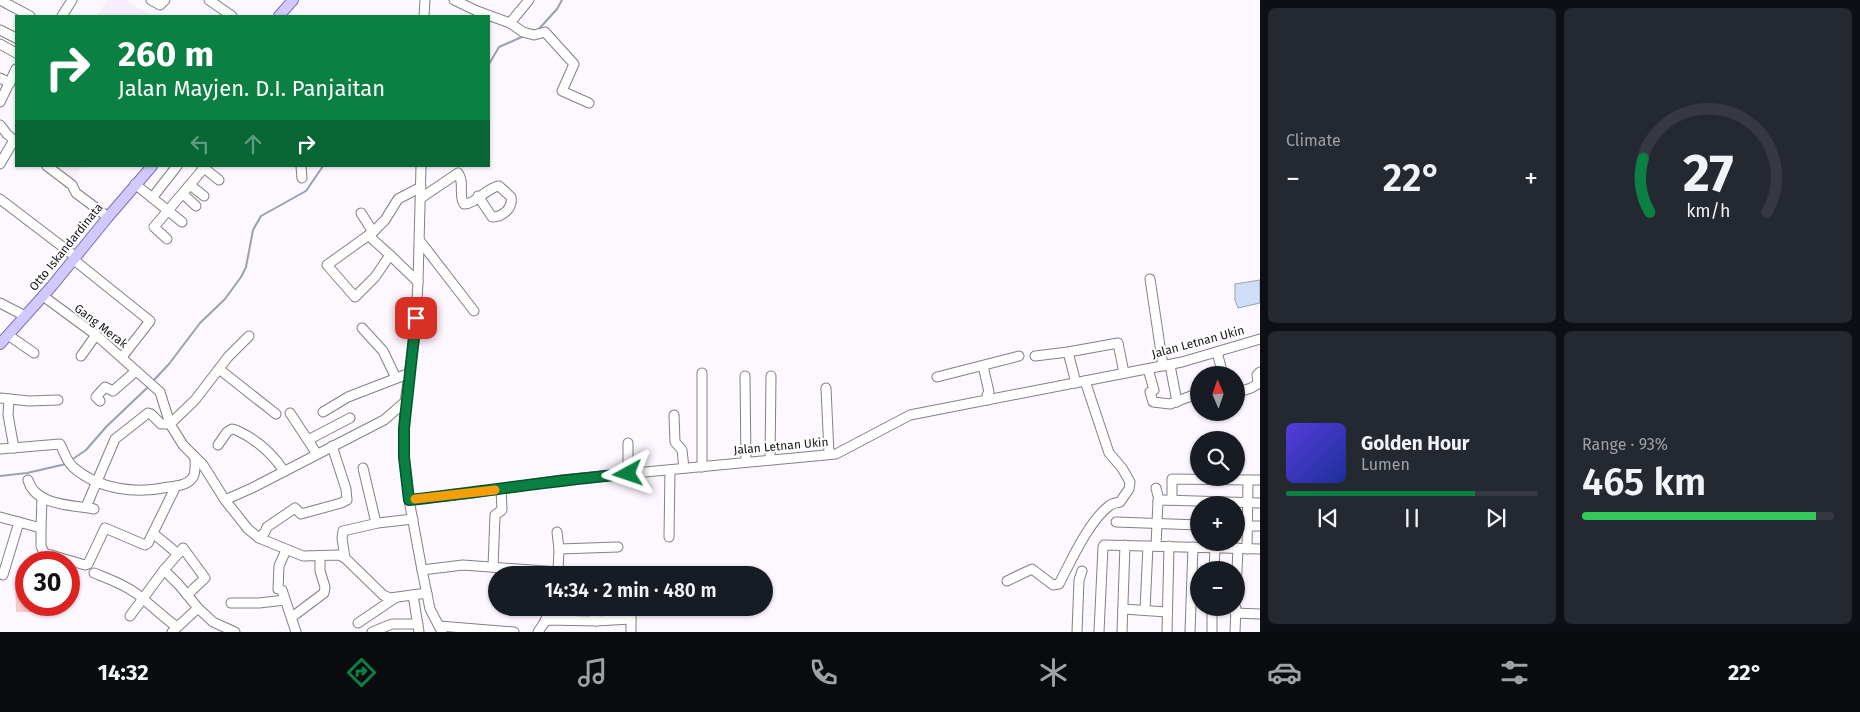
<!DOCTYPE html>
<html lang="en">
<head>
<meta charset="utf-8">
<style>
	:root { --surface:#171b24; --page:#242831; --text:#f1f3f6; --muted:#9ea1a6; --line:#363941; --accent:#0b8043 }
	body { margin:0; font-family:"Fira Sans",sans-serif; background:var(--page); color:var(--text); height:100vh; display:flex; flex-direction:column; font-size:19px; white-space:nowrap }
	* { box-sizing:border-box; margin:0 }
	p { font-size:16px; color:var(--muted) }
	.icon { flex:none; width:28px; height:28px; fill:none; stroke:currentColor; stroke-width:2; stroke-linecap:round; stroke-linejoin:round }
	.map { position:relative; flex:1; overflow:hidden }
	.panel { display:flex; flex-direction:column; gap:8px; padding:8px; background:#0d0f14; width:600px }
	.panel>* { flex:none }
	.hud { position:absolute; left:15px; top:15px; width:475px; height:152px; border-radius:0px; box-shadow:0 1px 4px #0004; background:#0b8043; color:#fff; overflow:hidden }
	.needle { width:32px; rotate:358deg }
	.buttons { position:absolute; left:1190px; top:366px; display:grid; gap:10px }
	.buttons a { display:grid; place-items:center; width:55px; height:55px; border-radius:50%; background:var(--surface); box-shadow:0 1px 4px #0004; font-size:25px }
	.speed { position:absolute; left:15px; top:551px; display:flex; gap:10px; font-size:25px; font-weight:700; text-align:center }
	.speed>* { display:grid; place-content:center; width:65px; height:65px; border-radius:50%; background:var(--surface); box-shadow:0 1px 4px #0004; line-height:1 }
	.speed .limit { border:8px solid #d22; background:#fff; color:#111 }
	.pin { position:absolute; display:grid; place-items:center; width:42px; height:42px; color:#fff; margin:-21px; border-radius:10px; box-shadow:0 2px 8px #0006 }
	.me { position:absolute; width:55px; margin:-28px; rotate:265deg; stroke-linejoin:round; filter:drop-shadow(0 0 4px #0008) }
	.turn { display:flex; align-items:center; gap:18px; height:105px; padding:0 20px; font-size:22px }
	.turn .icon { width:65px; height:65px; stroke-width:2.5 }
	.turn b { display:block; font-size:35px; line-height:42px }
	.lanes { display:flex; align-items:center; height:48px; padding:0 20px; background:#0003; justify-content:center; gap:25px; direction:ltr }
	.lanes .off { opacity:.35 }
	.big { font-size:38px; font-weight:600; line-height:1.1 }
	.panel .card { flex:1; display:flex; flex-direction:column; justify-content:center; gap:8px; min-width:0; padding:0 18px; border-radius:8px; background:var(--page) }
	.panel .dial { align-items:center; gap:0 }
	.dial svg { height:130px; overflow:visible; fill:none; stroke:var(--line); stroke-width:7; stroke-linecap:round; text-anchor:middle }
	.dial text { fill:var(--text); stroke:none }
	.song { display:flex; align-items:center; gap:15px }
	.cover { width:60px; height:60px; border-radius:8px; background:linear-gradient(135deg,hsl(250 70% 55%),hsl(230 70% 35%)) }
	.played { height:5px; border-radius:2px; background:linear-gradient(90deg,var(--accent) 75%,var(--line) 75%) }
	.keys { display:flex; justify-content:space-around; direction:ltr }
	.heat { display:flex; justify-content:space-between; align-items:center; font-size:28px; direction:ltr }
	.charge { height:8px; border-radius:4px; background:linear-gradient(90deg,#34c759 93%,var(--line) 0) }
	.panel .tiles { flex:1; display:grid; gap:8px; grid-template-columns:repeat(2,1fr) }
	.trip { position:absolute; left:488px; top:566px; width:285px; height:50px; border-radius:25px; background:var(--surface); box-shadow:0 1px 4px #0004; font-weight:600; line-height:50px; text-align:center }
	.tabs { display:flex; height:80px; justify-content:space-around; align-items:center; background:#090b0e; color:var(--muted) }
	.tabs .icon { width:35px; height:35px }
	.tabs .active { color:var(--accent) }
	.tabs b { font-size:22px; color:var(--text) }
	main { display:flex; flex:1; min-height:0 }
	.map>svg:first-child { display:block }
	.built { fill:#f8edfb }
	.green { fill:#facbcd }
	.water { fill:#d0def7; stroke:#98a1b3 }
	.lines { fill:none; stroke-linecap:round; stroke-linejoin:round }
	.stream { stroke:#98a1b3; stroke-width:2 }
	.minor-casing { stroke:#857f86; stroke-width:11 }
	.major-casing { stroke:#7b72aa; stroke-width:12 }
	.minor { stroke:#fff; stroke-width:9 }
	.major { stroke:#d1c9fd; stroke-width:10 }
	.route-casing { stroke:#07532c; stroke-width:12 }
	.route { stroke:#0b8043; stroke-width:9 }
	.slow { stroke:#f59e0b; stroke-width:9 }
	.labels { text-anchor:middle; stroke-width:4; stroke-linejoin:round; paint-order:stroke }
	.street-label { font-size:12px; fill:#151315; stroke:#fff }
</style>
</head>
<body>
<main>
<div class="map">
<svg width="1260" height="632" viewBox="0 0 1260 632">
	<rect width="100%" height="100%" fill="#fdf8ff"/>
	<g class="built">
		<polygon points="107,0 125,0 153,16 97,16"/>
		<polygon points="48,166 83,166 72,183"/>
	</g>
	<polygon class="green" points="15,581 26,581 26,605 45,605 45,612 16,612"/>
	<polygon class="water" points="1260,280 1260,303 1238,308 1235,300 1235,284"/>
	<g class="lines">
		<g class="stream">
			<polyline points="538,30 557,9 562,0"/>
			<polyline points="489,64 499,47 524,36"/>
			<polyline points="153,381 169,364 200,323 225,299 241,277 246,267 253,230 261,216 306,191 323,166"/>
			<polyline points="70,461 86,450 106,427 148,387"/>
			<polyline points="0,476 27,473 66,464"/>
		</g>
		<defs>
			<g id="minor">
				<polyline points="0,0 30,16"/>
				<polyline points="151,0 160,5 165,0"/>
				<polyline points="209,0 232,16"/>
				<polyline points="454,0 477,11 510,23 523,32 534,35 545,32 574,64 562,91 589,103"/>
				<polyline points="62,16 72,0"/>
				<polyline points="424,16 425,0"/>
				<polyline points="510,23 529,0"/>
				<polyline points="0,30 16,38"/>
				<polyline points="0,44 16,53"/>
				<polyline points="0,78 10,83"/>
				<polyline points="0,102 16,69"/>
				<polyline points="0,125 7,134 16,142"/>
				<polyline points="0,164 14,140"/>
				<polyline points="47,166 72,185 76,193 108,217"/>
				<polyline points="205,166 204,168 219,180"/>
				<polyline points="301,166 302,178"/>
				<polyline points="421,166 418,282 415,336 405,402 404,457 409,500 422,570 430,609 442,632"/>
				<polyline points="135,184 182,222"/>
				<polyline points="190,185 204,196"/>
				<polyline points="183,194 196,206"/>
				<polyline points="152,198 177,166"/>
				<path d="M 421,198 L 458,173 C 465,182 458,196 464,204 C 476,204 486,188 499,186 L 511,197 C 513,208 503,217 492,217 L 478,196"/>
				<polyline points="0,199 76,257"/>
				<polyline points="361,213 373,232"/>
				<polyline points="369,236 390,255"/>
				<polyline points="167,239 154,227 204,168 202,166"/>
				<polyline points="420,241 474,311"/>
				<polyline points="74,260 150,321 122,357"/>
				<polyline points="1150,279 1163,366"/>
				<polyline points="418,282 390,255 375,277 355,297 327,265 373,232 385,220 398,199 421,187"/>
				<polyline points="43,296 96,335 160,392 170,424 183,445 203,465 225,500 248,529 259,538 303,556 339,555 345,558 383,595 390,598 427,593"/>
				<polyline points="0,303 25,316"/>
				<polyline points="362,328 383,351 396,378"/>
				<polyline points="8,335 34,353"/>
				<polyline points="1068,352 1076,383"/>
				<polyline points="1217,352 1223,375"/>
				<polyline points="81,356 96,335"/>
				<polyline points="1035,356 1068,352 1118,343 1124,373"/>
				<polyline points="1170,365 1177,402"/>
				<polyline points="983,366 989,392 987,395 988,400"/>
				<polyline points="219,369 276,414"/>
				<polyline points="1148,369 1154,390 1150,392 1153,402 1170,404 1199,393"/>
				<polyline points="702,373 702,467"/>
				<polyline points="745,376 746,462"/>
				<polyline points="937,377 1019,356"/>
				<polyline points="826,388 829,454"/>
				<polyline points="1236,393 1251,388 1258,384 1257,375 1260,372"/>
				<polyline points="0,398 29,401 58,400"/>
				<polyline points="9,399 8,415 14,448"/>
				<polyline points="100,401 96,397 105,387 113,391 136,371"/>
				<polyline points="323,412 348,397 410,373"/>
				<polyline points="290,413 317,454"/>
				<polyline points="674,415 675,442 682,450 684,468"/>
				<polyline points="308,440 350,418"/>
				<path d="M 218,445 L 227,432 L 232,429 L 236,430 C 256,439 272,453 284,471"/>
				<path d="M 0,449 L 60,444 C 64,451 66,461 73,467 C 99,490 136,494 169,487 C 177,486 188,485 193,477 C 196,472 195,464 195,458"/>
				<polyline points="770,460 771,376"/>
				<polyline points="363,468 376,523"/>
				<polyline points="628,474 628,443"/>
				<path d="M 28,480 C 35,506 73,505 94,509"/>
				<polyline points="1248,480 1260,480"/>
				<polyline points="1156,488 1159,500 1158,501"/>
				<polyline points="225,500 252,488 384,420 405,402"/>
				<polyline points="409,500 473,493 561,480 836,454 910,415 1182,362 1260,339"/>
				<polyline points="1172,500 1172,479 1248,480 1247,549"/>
				<polyline points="86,507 115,439 148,413 151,414 161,424 170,424 195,400 228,357 249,336"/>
				<polyline points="0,517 41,528 41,546 44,553 85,565 88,564 105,528 145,545 148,543 176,486"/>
				<polyline points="1116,522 1199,525"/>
				<polyline points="1236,526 1260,526"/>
				<polyline points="41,528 42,497"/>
				<polyline points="557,532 559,549 558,572"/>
				<polyline points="154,534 178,554"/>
				<polyline points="669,537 670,470"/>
				<polyline points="259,538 265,532 267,527 295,508 301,514 341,503 347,500 346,489 332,446"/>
				<polyline points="1156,546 1158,501 1164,500 1260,503"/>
				<polyline points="559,549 618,547"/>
				<polyline points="286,550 279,566 278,589 282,590 296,632"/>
				<polyline points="345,558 342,538 343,531 378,523 413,519"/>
				<polyline points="493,567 495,515 502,510 501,489"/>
				<polyline points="164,570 179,585 198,608 213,622 235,632"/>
				<polyline points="422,570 463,565 558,572 631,575"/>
				<polyline points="1214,570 1215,548"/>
				<path d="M 94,573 C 109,579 124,584 137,594 C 151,605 163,617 177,627"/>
				<polyline points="3,575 19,522"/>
				<path d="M 1007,581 L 1032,569 L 1053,585 L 1059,584 C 1071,561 1089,521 1109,506 C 1112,503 1117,503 1120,502 L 1129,489 L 1130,482 L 1122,468 L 1109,453 L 1085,381"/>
				<polyline points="1236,592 1238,548"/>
				<polyline points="413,595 419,632"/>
				<polyline points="231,603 259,603 285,600"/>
				<polyline points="592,608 596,621"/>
				<polyline points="1123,609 1167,612"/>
				<polyline points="1145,610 1148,546"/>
				<polyline points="1235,613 1260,614"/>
				<polyline points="130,616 164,570 183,548 205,578 187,595"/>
				<polyline points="292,617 324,593 325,587 320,571 320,557"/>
				<polyline points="358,623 395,598"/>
				<polyline points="544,623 549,612 553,609"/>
				<polyline points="439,626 514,632"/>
				<polyline points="172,632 198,608"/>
				<polyline points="372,632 392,624 418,624"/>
				<polyline points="538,632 544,623 548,620 596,621 631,619"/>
				<polyline points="631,632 631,608"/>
				<polyline points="1077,632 1079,580 1082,571"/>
				<polyline points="1099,632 1103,547 1104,545 1260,549"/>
				<polyline points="1122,632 1125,545"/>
				<polyline points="1167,632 1169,546"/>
				<polyline points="1190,632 1193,547"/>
				<polyline points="1212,632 1212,608"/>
				<polyline points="1235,632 1236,608"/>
			</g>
			<g id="major">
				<polyline points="279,16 293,0"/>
				<polyline points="0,344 52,286 108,217 152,166"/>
			</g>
		</defs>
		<use href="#minor" class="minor-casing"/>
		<use href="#major" class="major-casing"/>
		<use href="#minor" class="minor"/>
		<use href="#major" class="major"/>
	</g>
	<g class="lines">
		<defs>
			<path id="route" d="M 416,318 L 404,428 L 404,457 L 409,500 C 482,492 554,480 628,474"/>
		</defs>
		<use href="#route" class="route-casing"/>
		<use href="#route" class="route"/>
		<polyline class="slow" points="415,499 495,490"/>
	</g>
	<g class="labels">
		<g class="street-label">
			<text transform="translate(66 247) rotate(-51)" y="4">Otto Iskandardinata</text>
			<text transform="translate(101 326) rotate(38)" y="4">Gang Merak</text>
			<text transform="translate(1198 342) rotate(-15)" y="4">Jalan Letnan Ukin</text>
			<text transform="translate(781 446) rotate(-5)" y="4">Jalan Letnan Ukin</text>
		</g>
	</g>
</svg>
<div class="buttons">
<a><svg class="needle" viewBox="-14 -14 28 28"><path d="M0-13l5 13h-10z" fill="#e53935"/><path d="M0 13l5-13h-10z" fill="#9ea1a6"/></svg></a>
<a><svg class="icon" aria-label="search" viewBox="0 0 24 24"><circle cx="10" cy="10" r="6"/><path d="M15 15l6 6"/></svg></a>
<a>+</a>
<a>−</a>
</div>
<div class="speed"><div class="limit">30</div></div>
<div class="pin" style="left:416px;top:318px;background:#d93025"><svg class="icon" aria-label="arrive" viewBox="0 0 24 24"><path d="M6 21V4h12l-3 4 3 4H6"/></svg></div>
<svg class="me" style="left:628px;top:474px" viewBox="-20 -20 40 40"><path d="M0-17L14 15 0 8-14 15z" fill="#0b8043" stroke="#fff" stroke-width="4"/></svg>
<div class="trip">14:34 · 2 min · 480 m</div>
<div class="hud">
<div class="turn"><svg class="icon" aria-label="right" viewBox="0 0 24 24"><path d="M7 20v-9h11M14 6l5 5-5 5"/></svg><div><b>260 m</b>Jalan Mayjen. D.I. Panjaitan</div></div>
<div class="lanes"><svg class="icon off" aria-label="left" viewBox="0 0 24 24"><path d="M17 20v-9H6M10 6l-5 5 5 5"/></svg><svg class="icon off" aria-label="ahead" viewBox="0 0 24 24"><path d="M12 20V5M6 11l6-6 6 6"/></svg><svg class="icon" aria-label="right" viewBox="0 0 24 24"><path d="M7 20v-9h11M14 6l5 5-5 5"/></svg></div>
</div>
</div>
<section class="panel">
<div class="tiles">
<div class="card"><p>Climate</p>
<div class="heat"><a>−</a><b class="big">22°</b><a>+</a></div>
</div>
<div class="card dial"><svg viewBox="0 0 100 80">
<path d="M14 69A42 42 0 1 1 86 69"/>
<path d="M14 69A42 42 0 0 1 10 36" stroke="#0b8043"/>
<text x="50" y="56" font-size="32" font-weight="700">27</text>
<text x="50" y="72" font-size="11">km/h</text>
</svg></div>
<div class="card">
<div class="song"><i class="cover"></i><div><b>Golden Hour</b><p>Lumen</p></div></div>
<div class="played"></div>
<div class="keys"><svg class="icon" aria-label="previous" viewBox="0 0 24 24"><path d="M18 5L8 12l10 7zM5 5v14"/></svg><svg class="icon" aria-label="pause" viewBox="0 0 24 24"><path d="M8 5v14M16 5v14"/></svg><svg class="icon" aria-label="next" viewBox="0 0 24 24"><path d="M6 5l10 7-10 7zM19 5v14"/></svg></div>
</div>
<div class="card"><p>Range · 93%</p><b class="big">465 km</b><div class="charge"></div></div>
</div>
</section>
</main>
<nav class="tabs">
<b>14:32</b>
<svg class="icon active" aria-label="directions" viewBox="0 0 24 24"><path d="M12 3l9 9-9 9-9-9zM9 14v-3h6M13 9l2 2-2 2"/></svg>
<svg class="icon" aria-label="music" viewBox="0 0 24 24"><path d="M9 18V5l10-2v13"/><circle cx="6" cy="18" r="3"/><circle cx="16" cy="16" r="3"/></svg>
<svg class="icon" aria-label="phone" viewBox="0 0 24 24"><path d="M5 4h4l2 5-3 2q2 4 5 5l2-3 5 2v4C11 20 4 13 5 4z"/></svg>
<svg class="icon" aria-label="climate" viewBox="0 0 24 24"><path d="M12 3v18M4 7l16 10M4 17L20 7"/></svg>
<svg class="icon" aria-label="car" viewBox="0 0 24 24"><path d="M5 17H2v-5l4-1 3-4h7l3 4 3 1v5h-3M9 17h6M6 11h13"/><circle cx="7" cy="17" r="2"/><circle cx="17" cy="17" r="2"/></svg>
<svg class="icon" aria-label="filters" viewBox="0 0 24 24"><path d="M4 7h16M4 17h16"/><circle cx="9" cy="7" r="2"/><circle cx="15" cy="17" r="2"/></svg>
<b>22°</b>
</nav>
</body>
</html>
